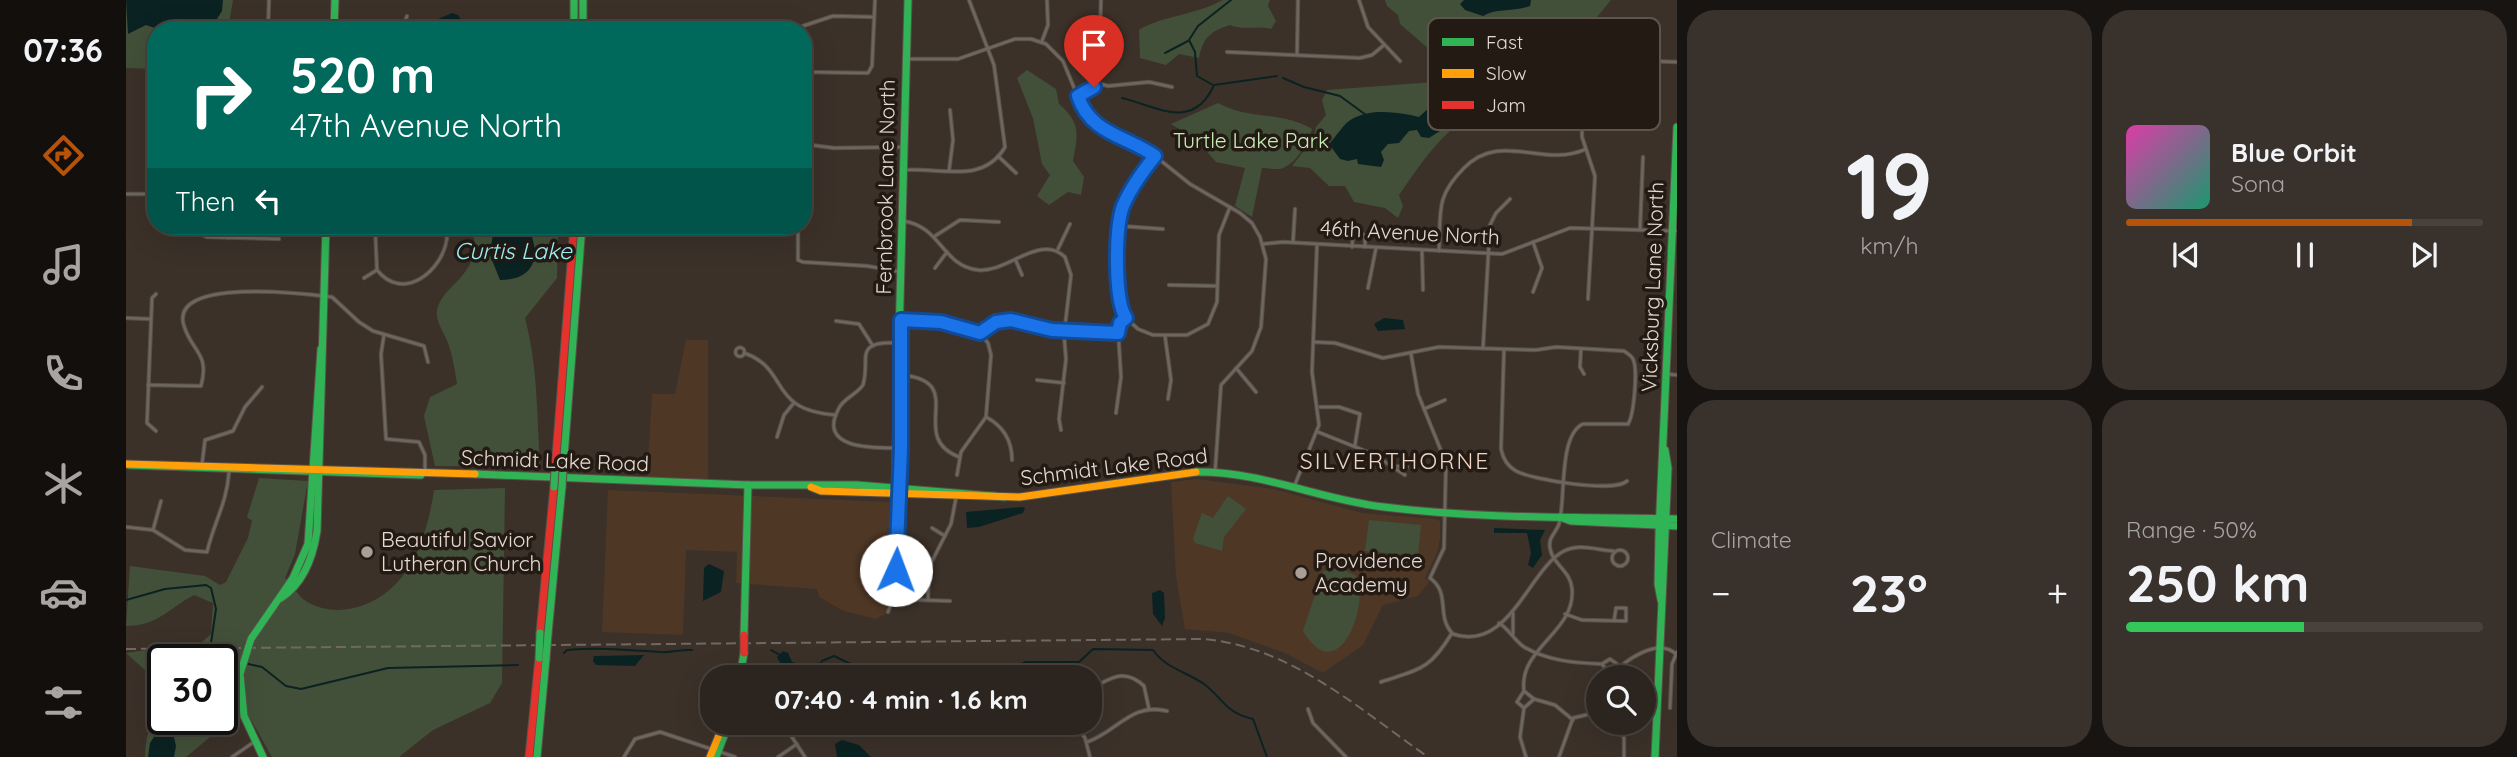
<!DOCTYPE html>
<html lang="en">
<head>
<meta charset="utf-8">
<style>
	:root { --surface:#2c251f; --page:#38312c; --text:#f1f3f6; --muted:#a6a5a4; --line:#48423d; --accent:#b45309 }
	body { margin:0; font-family:Quicksand,sans-serif; background:var(--page); color:var(--text); height:100vh; display:flex; flex-direction:column; font-size:26px; white-space:nowrap }
	* { box-sizing:border-box; margin:0 }
	p { font-size:23px; color:var(--muted) }
	.icon { flex:none; width:38px; height:38px; fill:none; stroke:currentColor; stroke-width:2; stroke-linecap:round; stroke-linejoin:round }
	.map { position:relative; flex:1; overflow:hidden }
	.panel { display:flex; flex-direction:column; gap:10px; padding:10px; background:#181411; width:840px }
	.panel>* { flex:none }
	.banner { position:absolute; left:21px; top:21px; width:665px; height:214px; border-radius:28px; box-shadow:0 7px 28px #0002,0 0 0 2px var(--line); background:#00695c; color:#fff; overflow:hidden }
	.tools { position:absolute; left:1460px; top:665px; display:grid; gap:14px }
	.tools a { display:grid; place-items:center; width:70px; height:70px; border-radius:50%; background:var(--surface); box-shadow:0 7px 28px #0002,0 0 0 2px var(--line); font-size:35px }
	.speed { position:absolute; left:21px; top:644px; display:flex; gap:14px; font-size:35px; font-weight:700; text-align:center }
	.speed>* { display:grid; place-content:center; width:91px; height:91px; border-radius:50%; background:var(--surface); box-shadow:0 7px 28px #0002,0 0 0 2px var(--line); line-height:1 }
	.speed .limit { border:4px solid #111; border-radius:10px; background:#fff; color:#111 }
	.pin { position:absolute; display:grid; place-items:center; width:60px; height:60px; color:#fff; margin:-72px -30px; border-radius:50% 50% 50% 0; rotate:-45deg; box-shadow:0 0 7px #0007 }
	.pin .icon { rotate:45deg }
	.me { position:absolute; width:77px; margin:-38px; rotate:2deg; stroke-linejoin:round; filter:drop-shadow(0 0 5px #0008) }
	.turn { display:flex; align-items:center; gap:24px; height:147px; padding:0 28px; font-size:32px }
	.turn .icon { width:91px; height:91px; stroke-width:2.5 }
	.turn b { display:block; font-size:49px; line-height:60px }
	.then { display:flex; align-items:center; height:66px; padding:0 28px; background:#0003; gap:14px; font-size:26px }
	.big { font-size:52px; font-weight:700; line-height:1.1 }
	.panel .card { flex:1; display:flex; flex-direction:column; justify-content:center; gap:10px; min-width:0; padding:0 24px; border-radius:28px; background:var(--page) }
	.panel .dial { align-items:center; gap:0 }
	.dial b { font-size:91px; line-height:1 }
	.song { display:flex; align-items:center; gap:21px }
	.cover { width:84px; height:84px; border-radius:10px; background:linear-gradient(135deg,hsl(320 70% 55%),hsl(160 70% 35%)) }
	.played { height:7px; border-radius:4px; background:linear-gradient(90deg,var(--accent) 80%,var(--line) 80%) }
	.keys { display:flex; justify-content:space-around; direction:ltr }
	.heat { display:flex; justify-content:space-between; align-items:center; font-size:38px; direction:ltr }
	.charge { height:10px; border-radius:5px; background:linear-gradient(90deg,#34c759 50%,var(--line) 0) }
	.panel .tiles { flex:1; display:grid; gap:10px; grid-template-columns:repeat(2,1fr) }
	.trip { position:absolute; left:574px; top:665px; width:402px; height:70px; border-radius:28px; background:var(--surface); box-shadow:0 7px 28px #0002,0 0 0 2px var(--line); font-weight:700; line-height:70px; text-align:center }
	main { display:flex; flex:1; min-height:0 }
	.dock { display:flex; flex-direction:column; width:126px; justify-content:space-around; align-items:center; background:#120f0c; color:var(--muted) }
	.dock .icon { width:49px; height:49px }
	.dock .selected { color:var(--accent) }
	.dock b { font-size:32px; color:var(--text) }
	.map>svg:first-child { display:block }
	.built { fill:#4e3725 }
	.green { fill:#425039; fill-rule:evenodd }
	.water { fill:#0b2222 }
	.lines { fill:none; stroke-linecap:round; stroke-linejoin:round }
	.stream { stroke:#0b2222; stroke-width:2 }
	.street-casing { stroke:#595048; stroke-width:4.5 }
	.fast-casing { stroke:#595048; stroke-width:9 }
	.slow-casing { stroke:#595048; stroke-width:9 }
	.jam-casing { stroke:#595048; stroke-width:9 }
	.street { stroke:#6e6760; stroke-width:2.5 }
	.fast { stroke:#30b455; stroke-width:7 }
	.slow { stroke:#ff9f0a; stroke-width:7 }
	.jam { stroke:#e5322d; stroke-width:7 }
	.rail { stroke:#716863; stroke-width:2; stroke-dasharray:10 5; stroke-linecap:butt }
	.fast-bridge-casing { stroke:#595048; stroke-width:9; stroke-linecap:butt }
	.jam-bridge-casing { stroke:#595048; stroke-width:9; stroke-linecap:butt }
	.fast-bridge { stroke:#30b455; stroke-width:7 }
	.jam-bridge { stroke:#e5322d; stroke-width:7 }
	.route-casing { stroke:#114b97; stroke-width:18 }
	.route { stroke:#1a73e8; stroke-width:12 }
	.poi-dot { fill:#aa9f96; stroke:#231a14; stroke-width:2.5 }
	.labels { text-anchor:middle; stroke-width:7; stroke-linejoin:round; paint-order:stroke }
	.park-label { font-size:21px; fill:#c8eeb7; stroke:#231a14 }
	.street-label { font-size:21px; fill:#e6dad0; stroke:#231a14 }
	.poi-label { font-size:21px; fill:#e6dad0; stroke:#231a14; text-anchor:start }
	.water-label { font-size:23px; font-style:italic; fill:#9ff4f9; stroke:#231a14 }
	.neighbourhood-label { font-size:23px; letter-spacing:2px; fill:#efd6c4; stroke:#231a14 }
	.key { fill:#231a14; stroke:#5e544c; stroke-width:2 }
	.key-label { font-size:19px; fill:#e6dad0 }
</style>
</head>
<body>
<main>
<nav class="dock">
<b>07:36</b>
<svg class="icon selected" aria-label="directions" viewBox="0 0 24 24"><path d="M12 3l9 9-9 9-9-9zM9 14v-3h6M13 9l2 2-2 2"/></svg>
<svg class="icon" aria-label="music" viewBox="0 0 24 24"><path d="M9 18V5l10-2v13"/><circle cx="6" cy="18" r="3"/><circle cx="16" cy="16" r="3"/></svg>
<svg class="icon" aria-label="phone" viewBox="0 0 24 24"><path d="M5 4h4l2 5-3 2q2 4 5 5l2-3 5 2v4C11 20 4 13 5 4z"/></svg>
<svg class="icon" aria-label="climate" viewBox="0 0 24 24"><path d="M12 3v18M4 7l16 10M4 17L20 7"/></svg>
<svg class="icon" aria-label="car" viewBox="0 0 24 24"><path d="M5 17H2v-5l4-1 3-4h7l3 4 3 1v5h-3M9 17h6M6 11h13"/><circle cx="7" cy="17" r="2"/><circle cx="17" cy="17" r="2"/></svg>
<svg class="icon" aria-label="filters" viewBox="0 0 24 24"><path d="M4 7h16M4 17h16"/><circle cx="9" cy="7" r="2"/><circle cx="15" cy="17" r="2"/></svg>
</nav>
<div class="map">
<svg width="1551" height="757" viewBox="0 0 1551 757">
	<rect width="100%" height="100%" fill="#3b3129"/>
	<g class="built">
		<polygon points="560,340 582,340 582,479 521,478 526,394 549,394"/>
		<polygon points="1071,479 1148,489 1236,513 1309,519 1314,521 1314,539 1311,553 1299,578 1303,582 1292,596 1257,605 1237,645 1197,673 1161,654 1103,633 1059,629 1050,577 1045,482"/>
		<polygon points="482,490 766,502 761,613 750,619 718,611 693,597 691,589 610,583 611,552 560,550 557,635 476,632"/>
	</g>
	<g class="green">
		<polygon points="0,0 107,0 104,18 95,30 30,30 30,69 0,68"/>
		<path d="M 1097,0 L 1144,0 L 1142,6 L 1150,21 L 1145,29 C 1131,25 1118,31 1104,25 C 1085,31 1077,37 1073,58 L 1053,54 L 1040,65 L 1014,58 L 1013,30 C 1038,15 1067,16 1097,0 Z"/>
		<path d="M 1259,0 L 1485,0 L 1457,34 L 1433,51 L 1417,67 L 1371,84 C 1359,111 1345,112 1325,130 C 1304,149 1289,172 1273,195 L 1277,206 L 1272,218 L 1259,208 L 1228,202 L 1219,186 L 1203,186 L 1184,168 L 1166,166 L 1187,139 L 1190,127 L 1200,115 L 1196,100 L 1201,90 L 1308,82 L 1319,84 L 1326,77 L 1317,67 L 1317,61 L 1274,24 L 1272,15 L 1261,6 Z"/>
		<path d="M 901,70 L 930,89 L 933,104 C 955,123 952,134 947,161 L 958,177 L 955,195 L 942,192 L 923,205 L 911,196 L 924,175 L 916,164 L 907,118 L 891,78 Z"/>
		<path d="M 1092,103 C 1122,120 1156,111 1186,129 C 1183,140 1171,162 1159,167 C 1153,171 1143,168 1136,168 L 1126,217 L 1109,206 L 1119,168 L 1090,162 L 1070,139 L 1045,124 Z"/>
		<path d="M 345,226 L 432,226 L 431,278 L 399,318 C 412,367 411,417 414,467 L 309,466 L 298,416 L 304,397 L 331,384 C 329,371 327,358 323,346 C 320,335 309,322 311,311 C 315,283 361,275 345,226 Z"/>
		<path d="M 133,478 L 182,481 L 169,554 L 159,578 C 166,585 173,597 181,602 C 196,610 211,612 228,608 C 282,595 301,539 308,490 L 379,488 L 376,683 L 364,703 L 307,730 L 273,757 L 146,757 L 124,718 L 106,719 L 60,757 L 19,757 C 19,730 33,707 30,680 L 0,653 L 76,642 L 85,634 L 87,603 L 68,595 C 42,609 31,626 0,626 L 4,566 L 79,576 L 94,585 L 100,582 L 122,538 L 126,521 L 121,517 ZM 37,660 L 96,660 L 96,719 L 37,719 Z"/>
		<polygon points="1102,496 1120,509 1098,537 1096,551 1069,543 1067,539 1076,513 1087,518"/>
		<polygon points="1243,520 1295,525 1292,556 1239,551"/>
		<path d="M 1215,568 L 1230,576 C 1245,598 1214,693 1177,631 L 1197,571 Z"/>
	</g>
	<g class="water">
		<polygon points="0,0 97,0 96,11 84,30 34,30 20,25 2,34"/>
		<path d="M 1338,0 L 1405,0 L 1404,6 C 1388,12 1370,8 1357,16 L 1339,10 L 1334,4 Z"/>
		<polygon points="326,13 332,15 341,30 306,30 310,20"/>
		<path d="M 1305,106 L 1313,107 L 1319,119 L 1314,131 L 1303,138 L 1295,137 L 1291,130 L 1283,131 L 1273,143 L 1262,144 L 1255,152 L 1258,160 L 1255,167 L 1232,164 L 1231,159 L 1222,161 L 1214,159 L 1203,144 C 1210,137 1218,123 1226,119 C 1246,108 1272,112 1293,117 Z"/>
		<path d="M 368,226 L 401,226 C 416,254 410,280 374,280 L 364,255 Z"/>
		<polygon points="1258,318 1277,320 1279,329 1252,331 1248,324"/>
		<polygon points="896,507 899,508 897,513 853,527 841,528 840,512"/>
		<polygon points="1368,528 1419,530 1414,540 1416,555 1407,568 1402,565 1405,553 1401,533 1368,533"/>
		<polygon points="583,564 598,571 595,592 577,601 578,568"/>
		<polygon points="1034,590 1038,593 1039,618 1036,626 1027,614 1026,593"/>
		<path d="M 657,651 L 662,653 L 666,662 L 679,665 L 696,662 L 699,677 C 672,677 664,682 651,657 Z"/>
		<polygon points="518,655 509,666 470,665 467,661 468,656"/>
		<polygon points="36,700 37,719 44,719 50,746 48,757 22,757 24,743 33,729 33,703"/>
		<polygon points="716,740 733,745 745,757 711,757 709,744"/>
	</g>
	<g class="lines">
		<g class="stream">
			<polyline points="1039,53 1062,41"/>
			<polyline points="1157,78 1178,87 1214,96 1240,115"/>
			<polyline points="1087,85 1071,76 1069,52 1063,40 1072,26 1105,0"/>
			<path d="M 996,98 C 1030,106 1067,132 1088,85 L 1151,76"/>
			<polyline points="0,600 39,589 80,585 85,588 90,609 85,643"/>
			<polyline points="645,650 654,655"/>
			<polyline points="86,651 96,658 136,667 160,686 175,689 262,668 392,665"/>
			<path d="M 438,653 L 441,650 C 473,647 503,650 533,652 C 545,653 555,649 566,650"/>
			<polyline points="696,661 708,656 751,677"/>
			<path d="M 874,677 L 899,662 L 953,662 L 967,649 L 1027,650 C 1039,668 1061,672 1078,684 C 1097,698 1099,713 1127,719 L 1141,757"/>
		</g>
		<defs>
			<g id="street">
				<polyline points="1233,0 1242,27 1274,61"/>
				<polyline points="142,30 143,0"/>
				<polyline points="276,30 281,16"/>
				<polyline points="665,30 707,16 748,17"/>
				<polyline points="916,41 922,25 921,0"/>
				<polyline points="1101,52 1234,58 1246,55 1258,45"/>
				<polyline points="1171,55 1172,0"/>
				<polyline points="782,59 832,59 889,39 905,39 920,44 937,61 958,112 966,122 1024,152 1064,184 1114,213 1126,223 1134,237 1140,259 1135,327 1126,351 1095,385 1089,473"/>
				<polyline points="677,72 742,73 746,66 749,0"/>
				<polyline points="971,83 982,86 1023,82 1046,87"/>
				<polyline points="952,96 968,87 973,76 975,0"/>
				<polyline points="1453,106 1518,109"/>
				<polyline points="677,144 708,148 778,147"/>
				<polyline points="872,156 890,173"/>
				<polyline points="1029,156 1003,195 994,221 993,305 1000,318 1012,329 1027,335 1061,335 1082,324 1091,302 1093,235 1104,207"/>
				<path d="M 778,170 C 814,167 857,185 879,147 L 868,65 L 843,0"/>
				<polyline points="823,171 827,140 824,110"/>
				<polyline points="0,194 30,194"/>
				<path d="M 777,221 C 815,226 816,266 852,270 C 882,273 913,233 939,257 L 945,275 L 938,335 L 940,359 L 933,419 L 935,430"/>
				<polyline points="58,226 81,237 153,239"/>
				<path d="M 249,226 L 251,270 C 277,303 317,271 321,238 L 315,226"/>
				<polyline points="616,226 620,226"/>
				<polyline points="672,226 672,260 677,262 741,266 776,272"/>
				<polyline points="994,226 1037,229"/>
				<polyline points="1514,230 1517,157"/>
				<polyline points="809,236 834,220 873,222"/>
				<polyline points="103,238 104,226"/>
				<polyline points="1167,242 1169,209"/>
				<polyline points="1137,244 1157,242 1376,254 1444,228 1551,231"/>
				<polyline points="1226,247 1227,235 1233,231 1239,236 1239,247"/>
				<polyline points="932,249 944,224"/>
				<polyline points="1296,251 1297,290"/>
				<path d="M 1313,251 C 1315,212 1309,197 1338,168 C 1375,130 1417,169 1460,149"/>
				<polyline points="890,261 896,275"/>
				<polyline points="809,268 821,252"/>
				<polyline points="238,278 251,270"/>
				<polyline points="1043,285 1091,286"/>
				<polyline points="1242,288 1250,248"/>
				<polyline points="1407,292 1416,268 1407,242"/>
				<polyline points="1462,299 1469,176 1456,137 1456,93 1472,70 1491,60 1551,62"/>
				<polyline points="0,318 25,319"/>
				<polyline points="775,320 815,322 854,333 870,322 885,320 926,330 992,333"/>
				<polyline points="710,321 733,324 747,346"/>
				<polyline points="258,335 255,354 260,439 293,442 299,455 299,470"/>
				<polyline points="1039,336 1045,380 1042,399"/>
				<path d="M 1187,342 L 1209,343 L 1257,358 L 1313,347 L 1410,350 L 1430,347 L 1498,351 C 1502,354 1505,355 1507,359 C 1512,369 1508,415 1502,424"/>
				<circle cx="614" cy="352" r="4.5"/>
				<polyline points="1357,348 1364,225 1370,213 1384,199"/>
				<path d="M 1378,349 L 1375,449 C 1377,459 1381,466 1390,471 C 1406,480 1488,493 1501,481"/>
				<polyline points="1455,349 1454,367 1458,374"/>
				<path d="M 618,353 C 665,369 640,410 710,415"/>
				<polyline points="1110,368 1130,392"/>
				<polyline points="1541,374 1551,375"/>
				<path d="M 774,375 C 845,380 779,436 833,457"/>
				<polyline points="911,380 938,383"/>
				<path d="M 22,385 L 75,386 C 84,353 66,352 58,326 C 42,276 182,294 206,297 L 233,322 L 247,331 L 298,346 L 302,362"/>
				<polyline points="1194,407 1213,407 1234,414 1229,445"/>
				<polyline points="1298,409 1319,400"/>
				<polyline points="990,413 995,377 992,329 1000,318"/>
				<path d="M 860,417 C 877,426 886,440 886,460"/>
				<polyline points="30,431 21,423 26,298 30,294"/>
				<polyline points="1192,432 1247,454 1279,475"/>
				<polyline points="651,437 658,415 667,404"/>
				<path d="M 770,448 C 747,448 690,449 713,408 C 718,398 730,395 737,385 C 745,358 726,341 772,343"/>
				<polyline points="76,464 79,440 107,431 119,407 136,387"/>
				<polyline points="1266,466 1281,467"/>
				<polyline points="831,475 835,452 860,417 865,355 862,343 854,333"/>
				<polyline points="1168,487 1193,425 1186,372 1191,245"/>
				<path d="M 0,527 L 27,530 L 59,550 L 81,552 C 88,522 101,503 103,472"/>
				<polyline points="806,528 819,536"/>
				<polyline points="27,530 35,501"/>
				<circle cx="1494" cy="558" r="8"/>
				<polyline points="768,575 773,495"/>
				<polyline points="767,599 824,601"/>
				<polyline points="802,599 803,567 825,524 830,498"/>
				<polyline points="762,612 767,599 768,495"/>
				<polyline points="1387,613 1387,634"/>
				<polyline points="1439,614 1456,620 1500,621 1500,608 1490,608 1488,621"/>
				<path d="M 1373,623 C 1383,629 1388,640 1398,647 C 1422,661 1449,663 1476,664"/>
				<path d="M 1327,634 C 1383,653 1403,569 1438,551 C 1453,543 1471,550 1487,551"/>
				<polyline points="1485,676 1476,664 1484,659 1494,666"/>
				<path d="M 1485,677 C 1497,661 1531,637 1550,654"/>
				<path d="M 1255,682 C 1293,669 1303,671 1326,633 C 1310,616 1325,593 1304,578 L 1318,548 L 1320,463 L 1292,394 L 1285,354"/>
				<path d="M 964,689 C 984,679 998,667 1018,686 L 1023,709"/>
				<path d="M 1398,691 C 1392,648 1450,632 1446,589 C 1445,571 1426,564 1424,548 C 1422,537 1430,533 1433,524 C 1440,501 1432,435 1457,424 L 1502,424"/>
				<polyline points="1408,699 1429,705 1447,720"/>
				<polyline points="1398,708 1394,737 1400,757"/>
				<polyline points="1398,708 1391,702 1398,691 1408,699"/>
				<polyline points="1398,708 1408,699"/>
				<polyline points="1544,708 1546,664 1551,652"/>
				<polyline points="1182,709 1187,723 1220,757"/>
				<polyline points="1468,713 1472,705"/>
				<polyline points="650,723 664,734 679,757"/>
				<polyline points="949,723 959,738 964,757"/>
				<polyline points="1482,723 1498,737 1498,757"/>
				<path d="M 961,742 C 991,732 1005,702 1041,711"/>
				<polyline points="106,757 128,742"/>
				<polyline points="498,757 509,739 534,732 609,757"/>
				<polyline points="652,757 671,744"/>
				<polyline points="1433,757 1447,718 1468,713"/>
			</g>
			<g id="fast">
				<polyline points="448,0 448,30"/>
				<polyline points="457,0 457,30"/>
				<polyline points="208,30 209,0"/>
				<polyline points="3,465 295,475"/>
				<polyline points="437,470 456,226"/>
				<path d="M 1070,472 C 1135,471 1195,500 1258,507 C 1355,519 1453,517 1551,519"/>
				<polyline points="349,474 622,485 731,485 878,497"/>
				<polyline points="769,489 782,0"/>
				<polyline points="773,494 774,376"/>
				<polyline points="1434,517 1445,521 1551,526"/>
				<path d="M 155,598 C 178,583 187,557 191,531 L 200,226"/>
				<polyline points="1535,600 1532,584 1533,532 1551,127"/>
				<polyline points="422,634 436,487"/>
				<polyline points="618,635 622,485"/>
				<polyline points="125,639 167,578 182,544 195,349"/>
				<polyline points="114,674 118,716 137,757"/>
				<polyline points="614,677 618,653"/>
				<polyline points="617,677 618,668"/>
				<polyline points="411,757 420,659"/>
				<polyline points="590,757 603,723"/>
				<polyline points="1529,757 1542,468 1539,450"/>
			</g>
			<g id="slow">
				<polyline points="0,464 349,474"/>
				<polyline points="685,487 695,491 894,497 1070,472"/>
				<polyline points="584,757 598,723"/>
			</g>
			<g id="jam">
				<polyline points="429,469 448,226"/>
				<polyline points="414,633 428,487"/>
				<polyline points="403,757 413,658"/>
			</g>
		</defs>
		<use href="#street" class="street-casing"/>
		<use href="#fast" class="fast-casing"/>
		<use href="#slow" class="slow-casing"/>
		<use href="#jam" class="jam-casing"/>
		<use href="#street" class="street"/>
		<use href="#fast" class="fast"/>
		<use href="#slow" class="slow"/>
		<use href="#jam" class="jam"/>
		<path class="rail" d="M 0,649 L 1078,639 C 1165,647 1232,708 1302,757"/>
		<defs>
			<g id="fast-bridge">
				<polyline points="428,487 429,469"/>
				<polyline points="436,487 437,470"/>
				<polyline points="413,658 414,633"/>
				<polyline points="420,659 422,634"/>
				<polyline points="114,674 125,639"/>
			</g>
			<polyline id="jam-bridge" points="618,635 618,653"/>
		</defs>
		<use href="#fast-bridge" class="fast-bridge-casing"/>
		<use href="#jam-bridge" class="jam-bridge-casing"/>
		<use href="#fast-bridge" class="fast-bridge"/>
		<use href="#jam-bridge" class="jam-bridge"/>
	</g>
	<g class="lines">
		<defs>
			<path id="route" d="M 770,570 L 775,449 L 775,320 L 815,322 L 854,333 L 870,322 L 885,320 L 926,330 L 992,333 L 994,323 L 1000,318 C 988,300 989,228 997,206 C 1004,189 1017,171 1029,156 C 1001,136 964,134 952,96 L 968,87"/>
		</defs>
		<use href="#route" class="route-casing"/>
		<use href="#route" class="route"/>
	</g>
	<g class="poi-dot">
		<circle cx="241" cy="552" r="7"/>
		<circle cx="1175" cy="573" r="7"/>
	</g>
	<g class="labels">
		<g class="park-label">
			<text x="1125" y="148">Turtle Lake Park</text>
		</g>
		<g class="street-label">
			<text transform="translate(760 187) rotate(-89)" y="7">Fernbrook Lane North</text>
			<text transform="translate(1284 233) rotate(3)" y="7">46th Avenue North</text>
			<text transform="translate(1527 287) rotate(-88)" y="7">Vicksburg Lane North</text>
			<text transform="translate(429 461) rotate(2)" y="7">Schmidt Lake Road</text>
			<text transform="translate(988 467) rotate(-7)" y="7">Schmidt Lake Road</text>
		</g>
		<g class="poi-label">
			<text x="255" y="547">Beautiful Savior<tspan x="255" dy="24">Lutheran Church</tspan></text>
			<text x="1189" y="568">Providence<tspan x="1189" dy="24">Academy</tspan></text>
		</g>
		<g class="water-label">
			<text x="387" y="259">Curtis Lake</text>
		</g>
		<g class="neighbourhood-label">
			<text x="1269" y="469">SILVERTHORNE</text>
		</g>
	</g>
	<rect x="1302" y="18" width="232" height="112" rx="10" class="key"/>
	<rect x="1316" y="38" width="32" height="8" fill="#30b455"/>
	<rect x="1316" y="69" width="32" height="9" fill="#ff9f0a"/>
	<rect x="1316" y="101" width="32" height="8" fill="#e5322d"/>
	<g class="key-label">
		<text x="1360" y="49">Fast</text>
		<text x="1360" y="80">Slow</text>
		<text x="1360" y="112">Jam</text>
	</g>
</svg>
<div class="tools">
<a><svg class="icon" aria-label="search" viewBox="0 0 24 24"><circle cx="10" cy="10" r="6"/><path d="M15 15l6 6"/></svg></a>
</div>
<div class="speed"><div class="limit">30</div></div>
<div class="pin" style="left:968px;top:87px;background:#d93025"><svg class="icon" aria-label="arrive" viewBox="0 0 24 24"><path d="M6 21V4h12l-3 4 3 4H6"/></svg></div>
<svg class="me" style="left:770px;top:570px" viewBox="-20 -20 40 40"><circle r="19" fill="#fff"/><path d="M0-13L10 11 0 6-10 11z" fill="#1a73e8"/></svg>
<div class="trip">07:40 · 4 min · 1.6 km</div>
<div class="banner">
<div class="turn"><svg class="icon" aria-label="right" viewBox="0 0 24 24"><path d="M7 20v-9h11M14 6l5 5-5 5"/></svg><div><b>520 m</b>47th Avenue North</div></div>
<div class="then">Then<svg class="icon" aria-label="left" viewBox="0 0 24 24"><path d="M17 20v-9H6M10 6l-5 5 5 5"/></svg></div>
</div>
</div>
<section class="panel">
<div class="tiles">
<div class="card dial"><b>19</b><p>km/h</p></div>
<div class="card">
<div class="song"><i class="cover"></i><div><b>Blue Orbit</b><p>Sona</p></div></div>
<div class="played"></div>
<div class="keys"><svg class="icon" aria-label="previous" viewBox="0 0 24 24"><path d="M18 5L8 12l10 7zM5 5v14"/></svg><svg class="icon" aria-label="pause" viewBox="0 0 24 24"><path d="M8 5v14M16 5v14"/></svg><svg class="icon" aria-label="next" viewBox="0 0 24 24"><path d="M6 5l10 7-10 7zM19 5v14"/></svg></div>
</div>
<div class="card"><p>Climate</p>
<div class="heat"><a>−</a><b class="big">23°</b><a>+</a></div>
</div>
<div class="card"><p>Range · 50%</p><b class="big">250 km</b><div class="charge"></div></div>
</div>
</section>
</main>
</body>
</html>
